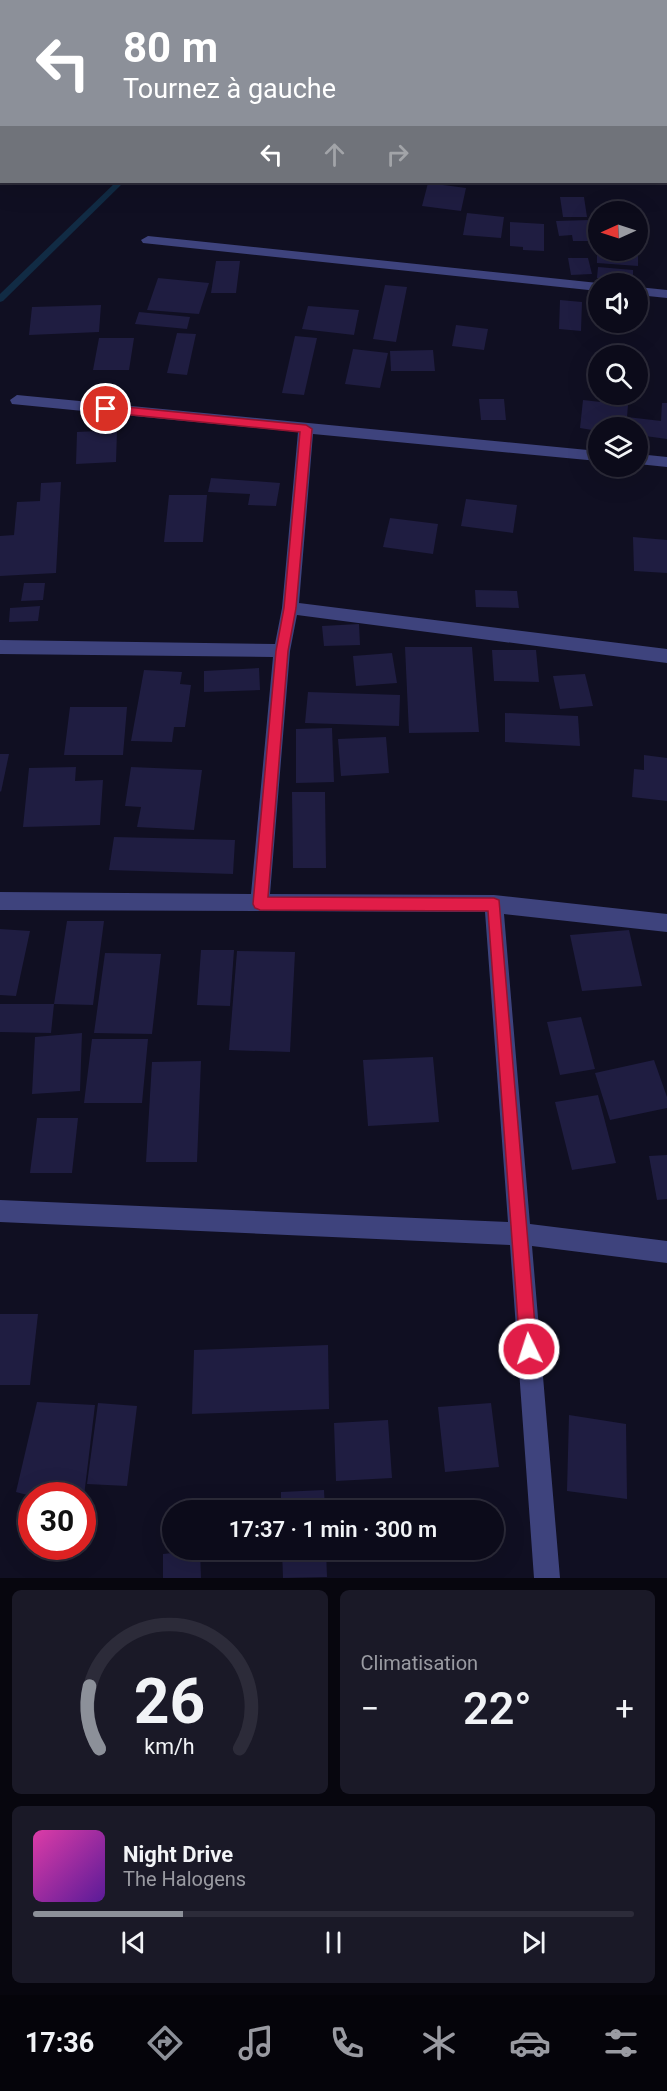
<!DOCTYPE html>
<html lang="fr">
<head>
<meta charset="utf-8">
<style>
	:root { --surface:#0c0b1a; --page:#1a1927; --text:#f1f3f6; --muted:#9a9ba2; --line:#2c2b39; --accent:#8c9099 }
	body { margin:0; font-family:Roboto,sans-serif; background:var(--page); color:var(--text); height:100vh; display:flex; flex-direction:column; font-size:22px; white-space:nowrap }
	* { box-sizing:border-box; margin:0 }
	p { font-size:20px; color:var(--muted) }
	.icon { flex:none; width:33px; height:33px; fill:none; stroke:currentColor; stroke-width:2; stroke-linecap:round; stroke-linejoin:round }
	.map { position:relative; height:1578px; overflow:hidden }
	.drawer { display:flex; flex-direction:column; gap:12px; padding:12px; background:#07060e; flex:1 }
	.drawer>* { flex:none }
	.banner { position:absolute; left:0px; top:0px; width:668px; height:183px; box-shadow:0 6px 24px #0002,0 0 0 2px var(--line); background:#8c9099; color:#fff; overflow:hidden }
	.needle { width:39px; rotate:267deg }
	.fabs { position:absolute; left:588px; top:201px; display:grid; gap:12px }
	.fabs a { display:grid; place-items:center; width:60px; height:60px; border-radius:50%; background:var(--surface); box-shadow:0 6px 24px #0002,0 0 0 2px var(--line); font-size:30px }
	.speed { position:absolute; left:18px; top:1482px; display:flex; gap:12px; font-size:30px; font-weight:700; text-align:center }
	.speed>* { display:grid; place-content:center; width:78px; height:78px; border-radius:50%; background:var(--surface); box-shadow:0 6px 24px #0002,0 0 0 2px var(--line); line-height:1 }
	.speed .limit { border:9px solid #d22; background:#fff; color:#111 }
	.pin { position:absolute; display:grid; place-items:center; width:51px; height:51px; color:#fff; margin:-26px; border:3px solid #fff; border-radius:50%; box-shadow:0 2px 6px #0007 }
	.me { position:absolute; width:66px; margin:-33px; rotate:356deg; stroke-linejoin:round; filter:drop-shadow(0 0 4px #0008) }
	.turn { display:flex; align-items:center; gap:21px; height:126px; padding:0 24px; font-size:27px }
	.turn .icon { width:78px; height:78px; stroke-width:2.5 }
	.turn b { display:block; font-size:42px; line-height:51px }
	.lanes { display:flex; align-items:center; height:57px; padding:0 24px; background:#0003; justify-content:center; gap:30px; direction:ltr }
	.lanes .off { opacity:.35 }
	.big { font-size:45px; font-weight:600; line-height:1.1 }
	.drawer .tile { flex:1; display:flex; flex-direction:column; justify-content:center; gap:9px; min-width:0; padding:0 21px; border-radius:9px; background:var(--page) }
	.drawer .dial { align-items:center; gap:0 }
	.dial svg { height:156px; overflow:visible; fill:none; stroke:var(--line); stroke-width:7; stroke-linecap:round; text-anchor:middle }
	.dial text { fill:var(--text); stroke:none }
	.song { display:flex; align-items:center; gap:18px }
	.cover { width:72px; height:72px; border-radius:9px; background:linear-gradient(135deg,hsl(320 70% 55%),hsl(270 70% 35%)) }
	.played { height:6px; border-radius:3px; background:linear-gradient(90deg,var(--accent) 25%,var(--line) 25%) }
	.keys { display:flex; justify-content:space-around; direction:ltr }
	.heat { display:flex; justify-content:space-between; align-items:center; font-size:33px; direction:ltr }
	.drawer .tiles { flex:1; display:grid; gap:12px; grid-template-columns:1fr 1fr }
	.tile:last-child { grid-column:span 2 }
	.trip { position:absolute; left:162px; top:1500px; width:342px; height:60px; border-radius:30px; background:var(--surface); box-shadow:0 6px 24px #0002,0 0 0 2px var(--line); font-weight:600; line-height:60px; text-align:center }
	.tab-bar { display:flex; height:96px; justify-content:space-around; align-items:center; background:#05040a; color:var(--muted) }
	.tab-bar .icon { width:42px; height:42px }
	.tab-bar .on { color:var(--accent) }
	.tab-bar b { font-size:27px; color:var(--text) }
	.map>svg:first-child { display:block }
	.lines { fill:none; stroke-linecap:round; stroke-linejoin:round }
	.stream { fill:#112b44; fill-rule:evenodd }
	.building { fill:#1f1d41 }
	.minor { fill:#3e437d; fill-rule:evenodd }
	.route { fill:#e11d48; stroke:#92132f; stroke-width:1.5 }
</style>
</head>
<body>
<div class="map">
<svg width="667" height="1578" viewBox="0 0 667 1578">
	<rect width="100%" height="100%" fill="#100f22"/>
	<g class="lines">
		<g class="stream">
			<polygon points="366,0 372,0 371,2 365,2"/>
			<polygon points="116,182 124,182 3,301 0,302 0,294"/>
		</g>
	</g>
	<g class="building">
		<polygon points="428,183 466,188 461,211 422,206"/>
		<polygon points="560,197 584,197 587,217 563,217"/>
		<polygon points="467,213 504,217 501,238 463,235"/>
		<polygon points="590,220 595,241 573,241 572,235 559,236 556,221"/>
		<polygon points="510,222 544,224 544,251 523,250 523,247 510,246"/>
		<polygon points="597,250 638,250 638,266 597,263"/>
		<polygon points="568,258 588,258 592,274 571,275"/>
		<polygon points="216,261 240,261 236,293 211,293"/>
		<polygon points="598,267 633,270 633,281 597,278"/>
		<polygon points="158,278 209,283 199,314 147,310"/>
		<polygon points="385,285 407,287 396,342 373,339"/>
		<polygon points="560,300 582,302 581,331 559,329"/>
		<polygon points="101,305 99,332 29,335 32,307"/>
		<polygon points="308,306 359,310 354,335 302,329"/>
		<polygon points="139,312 190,317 187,329 135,324"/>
		<polygon points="456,325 488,329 484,350 452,346"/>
		<polygon points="177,333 196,334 187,375 167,373"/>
		<polygon points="295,336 317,338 304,395 282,393"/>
		<polygon points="99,338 134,338 129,370 93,370"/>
		<polygon points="353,349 388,353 380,388 345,384"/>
		<polygon points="433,350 435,371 391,371 390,351"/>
		<polygon points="479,399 504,399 506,420 481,420"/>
		<polygon points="583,400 628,405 627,417 661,421 662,403 667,403 667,439 638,435 638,428 598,428 598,431 580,428"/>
		<polygon points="117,430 116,462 76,464 77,432"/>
		<polygon points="211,478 280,483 276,506 248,505 250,494 208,492"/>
		<polygon points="61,482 56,573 0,576 0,536 14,535 17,502 40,501 41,483"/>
		<polygon points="169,495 207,495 203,542 164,542"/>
		<polygon points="466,499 517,505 513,533 461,526"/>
		<polygon points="390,518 438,524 433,554 383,547"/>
		<polygon points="633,537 667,540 667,573 634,571"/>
		<polygon points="24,583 45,583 43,600 21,601"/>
		<polygon points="475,590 517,591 519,608 476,607"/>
		<polygon points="40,606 38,621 9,622 10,608"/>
		<polygon points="359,624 360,645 324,646 322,626"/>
		<polygon points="405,647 472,647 479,732 409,733"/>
		<polygon points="492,650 536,650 539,682 494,681"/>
		<polygon points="392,653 397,683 356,686 353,656"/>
		<polygon points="259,668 260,690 204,692 204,671"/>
		<polygon points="144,670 182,672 180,684 191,685 185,727 174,727 172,742 131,741"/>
		<polygon points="585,674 593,706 560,709 553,676"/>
		<polygon points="308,692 400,695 399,726 305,723"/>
		<polygon points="70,707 127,707 123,755 64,755"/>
		<polygon points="505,713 578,716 580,746 505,742"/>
		<polygon points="332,728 334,782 296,783 296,729"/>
		<polygon points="386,737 389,773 341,776 338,739"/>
		<polygon points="0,754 9,754 1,792 0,791"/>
		<polygon points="644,755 667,758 667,801 632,797 634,769 644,770"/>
		<polygon points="76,767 75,781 103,780 100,825 23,827 29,768"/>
		<polygon points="131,767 202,770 194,830 137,827 141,807 125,806"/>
		<polygon points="292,792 325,792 326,868 293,868"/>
		<polygon points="114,837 235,840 233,874 109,870"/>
		<polygon points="67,921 104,921 93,1005 54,1004"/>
		<polygon points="0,929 30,931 16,996 0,995"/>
		<polygon points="629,930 642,986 582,991 570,935"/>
		<polygon points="201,950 234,950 230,1006 197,1005"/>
		<polygon points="237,951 295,952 290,1052 229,1050"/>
		<polygon points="105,953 161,954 152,1034 94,1033"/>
		<polygon points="0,1004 54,1004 51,1033 0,1032"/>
		<polygon points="581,1017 595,1069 560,1075 547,1022"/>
		<polygon points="82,1033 80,1091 32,1094 35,1037"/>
		<polygon points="92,1039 148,1039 142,1103 84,1103"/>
		<polygon points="433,1057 439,1122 368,1126 363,1060"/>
		<polygon points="654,1060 667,1097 667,1108 610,1120 595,1073"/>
		<polygon points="201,1061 197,1162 146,1162 152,1062"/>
		<polygon points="598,1095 616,1163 572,1170 555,1102"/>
		<polygon points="37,1118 78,1118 72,1173 30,1173"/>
		<polygon points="667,1155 667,1199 657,1200 649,1156"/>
		<polygon points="0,1314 38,1314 30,1385 0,1385"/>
		<polygon points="328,1345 329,1409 192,1414 194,1350"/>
		<polygon points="37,1402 95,1405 84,1496 31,1496 16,1492"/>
		<polygon points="98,1403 137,1406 127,1486 87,1484"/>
		<polygon points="491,1403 499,1467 445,1472 438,1407"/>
		<polygon points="569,1415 626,1424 627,1499 567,1491"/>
		<polygon points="388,1420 392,1478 336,1481 334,1423"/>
		<polygon points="324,1490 325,1510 281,1510 281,1492"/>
		<polygon points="200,1550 201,1578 163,1578 163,1554"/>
		<polygon points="282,1550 326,1550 327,1577 283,1578"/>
	</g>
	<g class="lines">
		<g class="minor">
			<rect x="666" y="171" width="1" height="8"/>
			<polygon points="148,236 598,283 601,284 598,284 598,291 143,243 141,240"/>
			<polygon points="638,287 667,290 667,298 638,295"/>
			<polygon points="17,395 598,451 598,461 313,434 299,603 667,649 667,663 297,615 290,651 270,894 494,895 667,914 667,932 504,914 530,1224 667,1241 667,1263 532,1246 560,1578 534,1578 510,1245 0,1222 0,1200 508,1222 485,912 0,910 0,892 251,894 273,657 0,654 0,640 275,644 282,608 298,432 12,404 10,400"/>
			<polygon points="638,454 667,457 667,467 638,464"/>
		</g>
	</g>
	<polygon class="route" points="106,405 306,425 312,429 296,608 288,651 268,897 494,898 499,900 537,1349 535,1355 529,1358 523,1355 520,1349 488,911 260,910 255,908 253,904 276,651 284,608 300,432 102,412 102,406"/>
</svg>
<div class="fabs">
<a><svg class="needle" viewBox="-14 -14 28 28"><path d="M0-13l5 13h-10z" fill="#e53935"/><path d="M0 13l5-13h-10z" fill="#9a9ba2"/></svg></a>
<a><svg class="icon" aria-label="sound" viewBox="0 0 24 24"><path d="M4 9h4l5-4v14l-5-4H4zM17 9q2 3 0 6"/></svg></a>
<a><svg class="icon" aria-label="search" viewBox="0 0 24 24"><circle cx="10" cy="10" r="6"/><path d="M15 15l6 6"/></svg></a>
<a><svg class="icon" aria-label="layers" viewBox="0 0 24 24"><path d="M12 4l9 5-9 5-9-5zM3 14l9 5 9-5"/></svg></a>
</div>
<div class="speed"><div class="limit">30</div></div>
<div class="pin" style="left:106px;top:409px;background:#d93025"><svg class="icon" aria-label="arrive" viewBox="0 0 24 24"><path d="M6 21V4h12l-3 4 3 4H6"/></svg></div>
<svg class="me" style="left:529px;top:1349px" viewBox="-20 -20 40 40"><circle r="17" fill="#e11d48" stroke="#fff" stroke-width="3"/><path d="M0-11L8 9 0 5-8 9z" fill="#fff"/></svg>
<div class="trip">17:37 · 1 min · 300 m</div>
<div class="banner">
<div class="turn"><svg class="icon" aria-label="left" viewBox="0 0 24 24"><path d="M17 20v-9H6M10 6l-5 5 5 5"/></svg><div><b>80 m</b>Tournez à gauche</div></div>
<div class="lanes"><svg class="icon" aria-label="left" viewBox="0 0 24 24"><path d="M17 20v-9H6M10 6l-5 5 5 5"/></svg><svg class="icon off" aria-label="ahead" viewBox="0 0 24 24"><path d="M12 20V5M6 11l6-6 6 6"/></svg><svg class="icon off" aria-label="right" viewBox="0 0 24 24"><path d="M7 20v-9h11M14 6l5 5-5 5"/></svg></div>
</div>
</div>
<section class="drawer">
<div class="tiles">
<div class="tile dial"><svg viewBox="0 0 100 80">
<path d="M14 69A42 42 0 1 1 86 69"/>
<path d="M14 69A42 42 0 0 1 9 37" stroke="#8c9099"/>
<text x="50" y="56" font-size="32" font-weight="700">26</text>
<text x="50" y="72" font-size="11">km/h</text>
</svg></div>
<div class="tile"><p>Climatisation</p>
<div class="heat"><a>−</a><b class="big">22°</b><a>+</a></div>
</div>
<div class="tile">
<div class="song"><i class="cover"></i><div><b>Night Drive</b><p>The Halogens</p></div></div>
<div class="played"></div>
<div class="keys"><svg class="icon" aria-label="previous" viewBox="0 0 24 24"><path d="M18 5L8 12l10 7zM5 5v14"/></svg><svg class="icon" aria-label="pause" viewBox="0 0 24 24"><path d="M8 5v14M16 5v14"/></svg><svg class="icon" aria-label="next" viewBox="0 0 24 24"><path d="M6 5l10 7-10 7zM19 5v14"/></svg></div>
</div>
</div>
</section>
<nav class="tab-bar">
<b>17:36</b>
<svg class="icon on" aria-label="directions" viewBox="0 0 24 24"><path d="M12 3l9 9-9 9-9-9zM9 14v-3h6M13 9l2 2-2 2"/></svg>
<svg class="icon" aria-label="music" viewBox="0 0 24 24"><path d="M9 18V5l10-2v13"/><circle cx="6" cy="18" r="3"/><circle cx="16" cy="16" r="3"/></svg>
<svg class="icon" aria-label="phone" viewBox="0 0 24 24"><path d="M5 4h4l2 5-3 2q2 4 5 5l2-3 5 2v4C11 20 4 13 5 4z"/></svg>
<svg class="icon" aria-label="climate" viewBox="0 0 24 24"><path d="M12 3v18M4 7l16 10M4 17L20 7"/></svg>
<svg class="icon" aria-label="car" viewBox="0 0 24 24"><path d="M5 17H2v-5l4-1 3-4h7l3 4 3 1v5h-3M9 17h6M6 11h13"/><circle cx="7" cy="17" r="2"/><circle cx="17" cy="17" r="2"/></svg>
<svg class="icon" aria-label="filters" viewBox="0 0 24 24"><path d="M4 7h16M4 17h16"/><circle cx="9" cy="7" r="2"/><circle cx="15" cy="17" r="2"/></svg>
</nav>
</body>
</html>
